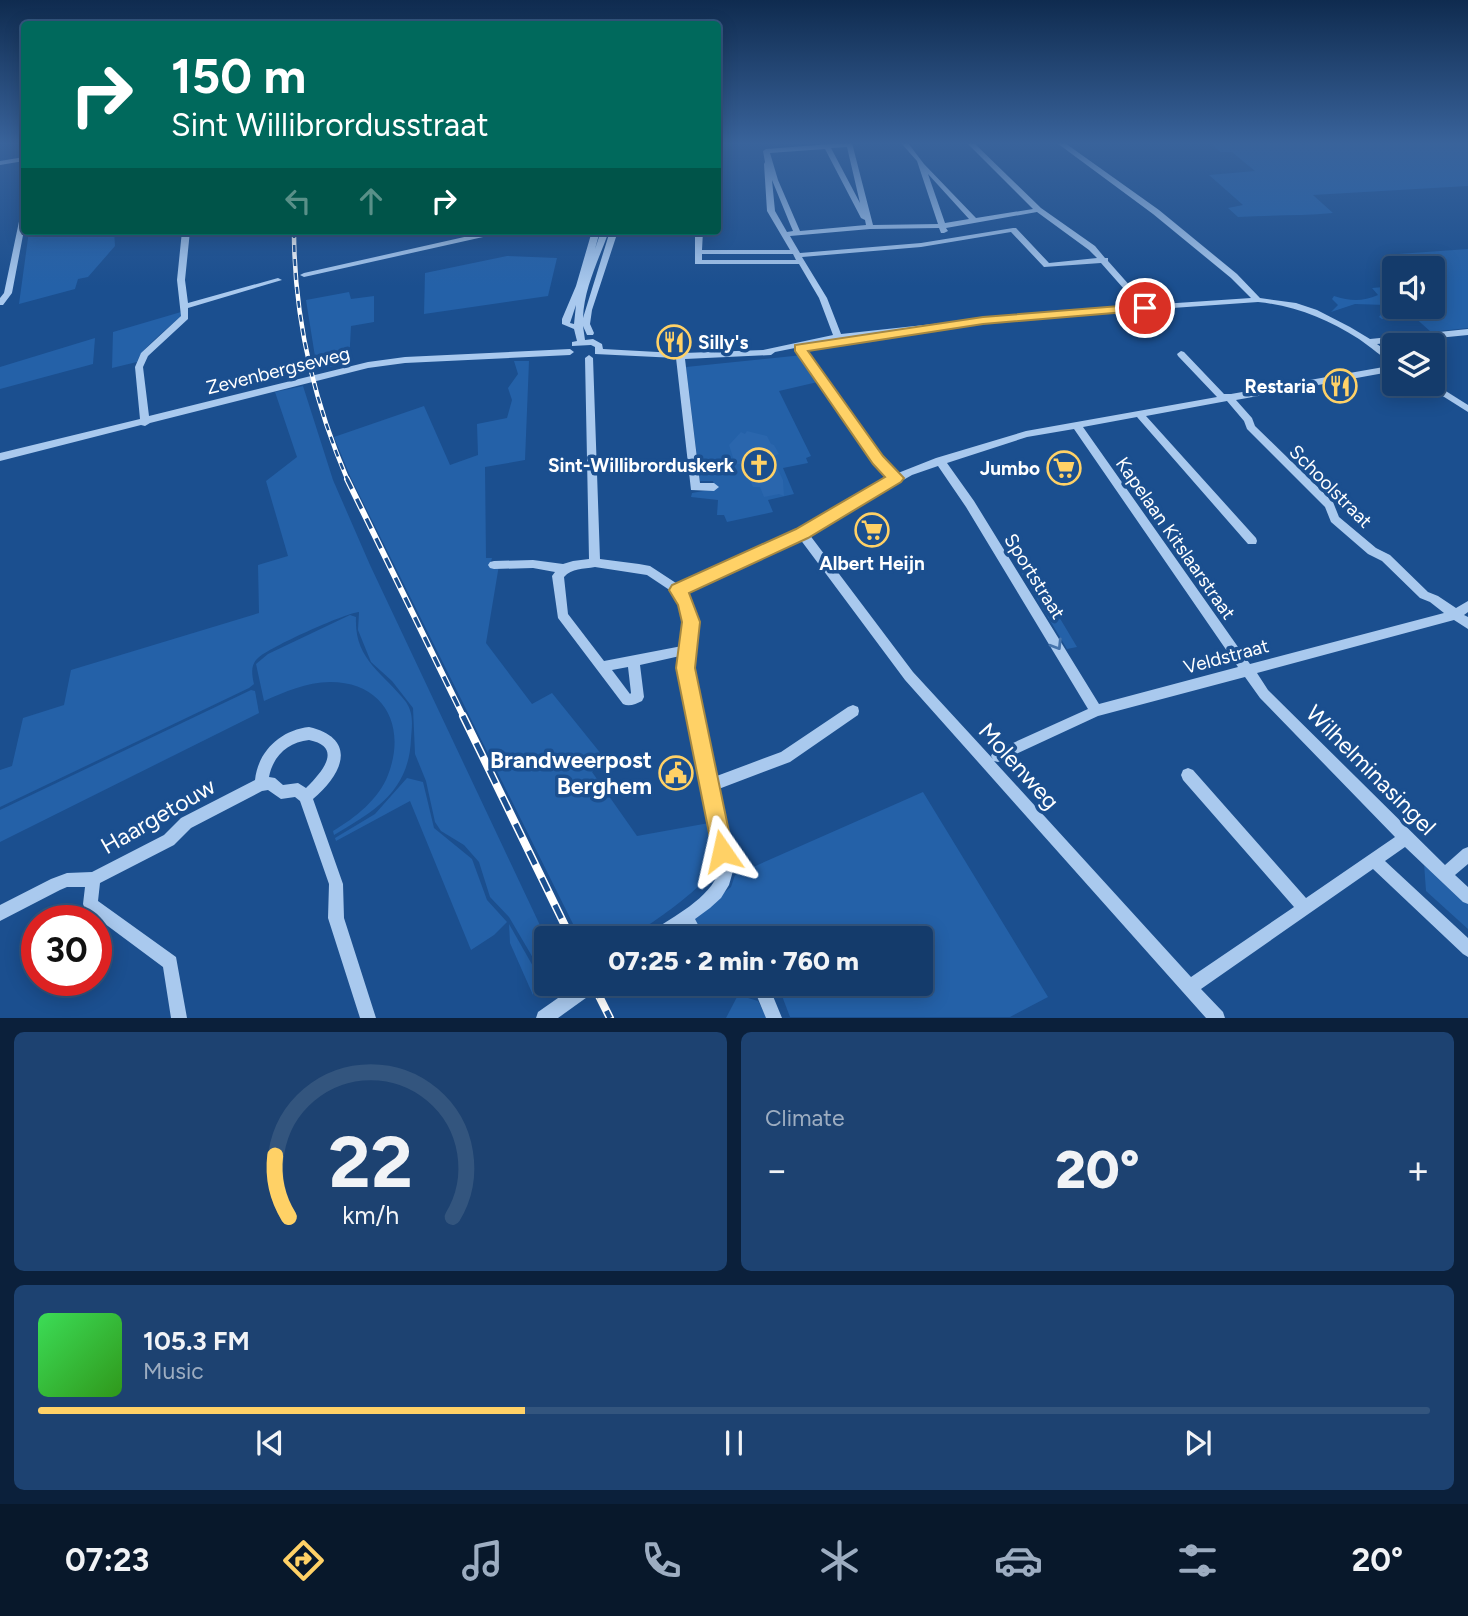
<!DOCTYPE html>
<html lang="en">
<head>
<meta charset="utf-8">
<style>
	:root { --surface:#143b6b; --page:#1d4271; --text:#f1f3f6; --muted:#9dadc1; --line:#33557e; --accent:#ffd166 }
	body { margin:0; font-family:Figtree,sans-serif; background:var(--page); color:var(--text); height:100vh; display:flex; flex-direction:column; font-size:26px; white-space:nowrap }
	* { box-sizing:border-box; margin:0 }
	p { font-size:23px; color:var(--muted) }
	.icon { flex:none; width:38px; height:38px; fill:none; stroke:currentColor; stroke-width:2; stroke-linecap:round; stroke-linejoin:round }
	.map { position:relative; height:1018px; overflow:hidden }
	.drawer { display:flex; flex-direction:column; gap:14px; padding:14px; background:#0b203b; flex:1 }
	.drawer>* { flex:none }
	.hud { position:absolute; left:21px; top:21px; width:700px; height:214px; border-radius:7px; box-shadow:0 4px 18px #0003,0 0 0 2px var(--line); background:#00695c; color:#fff; overflow:hidden }
	.buttons { position:absolute; left:1382px; top:256px; display:grid; gap:14px }
	.buttons a { display:grid; place-items:center; width:63px; height:63px; border-radius:7px; background:var(--surface); box-shadow:0 4px 18px #0003,0 0 0 2px var(--line); font-size:35px }
	.speed { position:absolute; left:21px; top:905px; display:flex; gap:14px; font-size:35px; font-weight:700; text-align:center }
	.speed>* { display:grid; place-content:center; width:91px; height:91px; border-radius:50%; background:var(--surface); box-shadow:0 4px 18px #0003,0 0 0 2px var(--line); line-height:1 }
	.speed .limit { border:10px solid #d22; background:#fff; color:#111 }
	.pin { position:absolute; display:grid; place-items:center; width:60px; height:60px; color:#fff; margin:-30px; border:4px solid #fff; border-radius:50%; box-shadow:0 2px 7px #0007 }
	.me { position:absolute; width:77px; margin:-38px; rotate:349deg; stroke-linejoin:round; filter:drop-shadow(0 0 5px #0008) }
	.turn { display:flex; align-items:center; gap:24px; height:147px; padding:0 35px; font-size:32px }
	.turn .icon { width:91px; height:91px; stroke-width:2.5 }
	.turn b { display:block; font-size:49px; line-height:60px }
	.lanes { display:flex; align-items:center; height:66px; padding:0 35px; background:#0003; justify-content:center; gap:35px; direction:ltr }
	.lanes .off { opacity:.35 }
	.big { font-size:52px; font-weight:800; line-height:1.1 }
	.drawer .card { flex:1; display:flex; flex-direction:column; justify-content:center; gap:10px; min-width:0; padding:0 24px; border-radius:10px; background:var(--page) }
	.drawer .dial { align-items:center; gap:0 }
	.dial svg { height:182px; overflow:visible; fill:none; stroke:var(--line); stroke-width:7; stroke-linecap:round; text-anchor:middle }
	.dial text { fill:var(--text); stroke:none }
	.song { display:flex; align-items:center; gap:21px }
	.cover { width:84px; height:84px; border-radius:10px; background:linear-gradient(135deg,hsl(130 70% 55%),hsl(110 70% 35%)) }
	.played { height:7px; border-radius:4px; background:linear-gradient(90deg,var(--accent) 35%,var(--line) 35%) }
	.keys { display:flex; justify-content:space-around; direction:ltr }
	.heat { display:flex; justify-content:space-between; align-items:center; font-size:38px; direction:ltr }
	.drawer .tiles { flex:1; display:grid; gap:14px; grid-template-columns:1fr 1fr }
	.card:last-child { grid-column:span 2 }
	.trip { position:absolute; left:534px; top:926px; width:399px; height:70px; border-radius:7px; background:var(--surface); box-shadow:0 4px 18px #0003,0 0 0 2px var(--line); font-weight:800; line-height:70px; text-align:center }
	.menu { display:flex; height:112px; justify-content:space-around; align-items:center; background:#08182b; color:var(--muted) }
	.menu .icon { width:49px; height:49px }
	.menu .active { color:var(--accent) }
	.menu b { font-size:32px; color:var(--text) }
	.map>svg:first-child { display:block }
	.green { fill:#2461a8 }
	.building { fill:#2a66ad }
	.lines { fill:none; stroke-linecap:round; stroke-linejoin:round }
	.minor { fill:#a9c9ee; fill-rule:evenodd }
	.rail-far2-casing { stroke:#fff; stroke-width:4.5 }
	.rail-far1-casing { stroke:#fff; stroke-width:6 }
	.rail-casing { stroke:#fff; stroke-width:8 }
	.rail-far2 { stroke:#1b4f8f; stroke-width:2.5; stroke-dasharray:7; stroke-linecap:butt }
	.rail-far1 { stroke:#1b4f8f; stroke-width:3.5; stroke-dasharray:11; stroke-linecap:butt }
	.rail { stroke:#1b4f8f; stroke-width:5; stroke-dasharray:15; stroke-linecap:butt }
	.oneway { stroke:#4674ac }
	.route { fill:#ffd166; stroke:#a68842; stroke-width:2 }
	.labels { text-anchor:middle; stroke-width:7; stroke-linejoin:round; paint-order:stroke }
	.poi-label { font-size:19px; font-weight:bold; fill:#fff; stroke:#1b4f8f; text-anchor:end }
	.street-label { font-size:19px; fill:#fff; stroke:#1b4f8f }
	.near-poi-label { font-size:23px; font-weight:bold; fill:#fff; stroke:#1b4f8f; text-anchor:end }
	.near-street-label { font-size:23px; fill:#fff; stroke:#1b4f8f }
</style>
</head>
<body>
<div class="map">
<svg width="1468" height="1018" viewBox="0 0 1468 1018">
	<rect width="100%" height="100%" fill="#1b4f8f"/>
	<g class="green">
		<path d="M 1211,143 L 1468,143 L 1468,186 L 1313,195 L 1333,213 C 1301,216 1270,215 1238,217 L 1228,208 L 1243,205 L 1209,175 L 1255,171 L 1232,152 L 1220,152 Z"/>
		<polygon points="29,231 114,231 115,246 88,277 78,279 75,289 19,304"/>
		<path d="M 1468,249 L 1468,328 L 1431,332 L 1412,315 L 1382,319 L 1379,317 L 1381,314 L 1397,311 L 1386,305 L 1355,304 L 1331,312 L 1338,305 L 1332,299 L 1334,296 C 1350,301 1362,302 1378,295 L 1372,288 L 1395,286 L 1395,306 L 1433,306 L 1433,283 L 1439,282 L 1433,277 L 1433,268 L 1398,268 L 1384,255 Z"/>
		<polygon points="507,256 557,258 548,296 424,314 425,273"/>
		<polygon points="349,292 351,299 374,296 374,322 351,326 349,364 317,369 306,300"/>
		<path d="M 181,312 L 181,316 C 170,327 140,349 137,362 L 112,368 L 113,332 Z"/>
		<polygon points="95,338 93,364 0,389 0,367"/>
		<polygon points="803,355 822,381 779,391 811,456 806,458 808,463 783,468 794,494 768,500 773,512 727,522 724,515 717,515 718,500 691,497 692,493 715,489 713,481 700,481 686,367"/>
		<path d="M 514,361 L 529,361 L 525,460 L 485,467 L 486,558 L 492,558 L 490,565 L 499,565 L 486,643 L 532,704 L 552,693 L 606,760 L 592,772 L 637,836 L 709,823 C 710,837 716,858 711,872 C 705,886 639,935 624,938 C 610,941 594,938 580,938 L 350,476 L 334,437 L 424,406 L 450,465 L 478,455 L 477,424 L 507,418 L 512,400 L 508,388 L 518,374 Z"/>
		<path d="M 303,386 L 333,480 L 370,565 L 546,938 L 546,984 L 557,984 L 538,997 L 536,963 L 509,917 L 490,897 L 479,862 L 464,845 L 441,831 L 435,822 L 426,781 L 415,754 L 413,708 L 392,681 L 371,662 L 358,630 L 359,612 C 343,614 270,647 258,658 C 250,665 252,675 254,684 L 249,688 L 0,807 L 0,770 L 12,766 L 23,718 L 64,705 L 71,670 L 259,613 L 258,565 L 288,556 L 266,481 L 297,457 L 275,392 Z"/>
		<polygon points="1027,563 1077,647 1067,649 1018,567"/>
		<path d="M 350,615 L 356,617 C 354,660 383,672 406,702 C 414,714 412,725 411,739 C 409,791 375,811 334,835 L 333,831 C 355,818 379,799 388,775 C 407,726 384,682 330,682 C 306,682 285,692 264,701 L 256,664 L 268,654 Z"/>
		<polygon points="251,690 255,691 259,713 0,842 0,810"/>
		<polygon points="407,778 423,782 434,828 472,859 487,900 507,922 494,935 471,950 410,801 336,841 335,838 375,814"/>
		<polygon points="923,792 1048,997 1010,1017 790,1017 779,988 774,984 920,984 920,938 695,938 684,924 731,887 735,875"/>
		<polygon points="1424,863 1468,903 1468,929 1426,891"/>
		<polygon points="509,924 534,968 533,995 510,943"/>
		<polygon points="738,995 758,1001 767,1018 726,1018"/>
	</g>
	<polygon class="building" points="747,431 767,436 771,444 774,445 779,454 772,457 783,480 784,496 779,494 764,497 760,487 753,487 742,464 735,464 729,445 741,432 745,434"/>
	<g class="lines">
		<g class="minor">
			<path d="M 844,143 L 852,143 L 873,225 L 938,224 L 917,161 L 901,143 L 908,143 L 924,164 L 976,218 L 1033,209 L 967,143 L 974,143 L 1041,208 L 1095,246 L 1105,258 L 1108,258 L 1108,261 L 1147,305 L 1251,298 L 1231,278 L 1153,214 L 1057,143 L 1065,143 L 1159,210 L 1237,274 L 1260,298 L 1296,303 L 1317,310 L 1350,327 L 1370,339 L 1468,329 L 1468,335 L 1377,344 L 1395,357 L 1395,364 C 1382,358 1371,347 1359,339 C 1327,319 1296,306 1258,302 L 1016,319 L 843,339 L 844,342 L 840,345 L 837,344 L 835,340 L 803,346 L 882,457 L 898,473 L 936,458 L 1026,431 L 1217,397 L 1178,356 L 1177,354 L 1181,351 L 1184,352 L 1224,394 L 1231,394 L 1395,365 L 1395,371 L 1236,400 L 1252,418 L 1255,426 L 1333,502 L 1339,517 L 1376,548 L 1390,555 L 1428,592 L 1438,596 L 1456,608 L 1468,601 L 1468,612 L 1464,615 L 1468,617 L 1468,629 L 1454,620 L 1257,673 L 1268,690 L 1445,865 L 1463,849 L 1468,847 L 1468,864 L 1455,875 L 1468,887 L 1468,904 L 1463,902 L 1405,847 L 1385,861 L 1468,938 L 1468,957 L 1463,954 L 1373,869 L 1201,989 L 1223,1012 L 1225,1018 L 1206,1018 L 905,680 L 800,539 L 685,592 L 692,604 L 697,622 L 691,668 L 714,777 L 781,752 L 848,707 L 853,705 L 858,707 L 859,711 L 858,715 L 790,762 L 716,790 L 733,871 L 729,885 L 721,898 L 710,908 L 695,919 L 705,938 L 688,938 L 683,928 L 668,938 L 647,938 L 650,933 C 673,916 710,899 719,871 L 679,668 L 680,656 L 640,665 L 644,697 L 642,701 C 636,704 629,707 623,704 L 558,618 L 552,576 L 555,572 L 533,568 L 494,569 L 490,568 L 488,565 L 490,562 L 494,561 L 533,560 L 563,564 L 573,561 L 589,559 L 585,358 L 589,355 L 593,358 L 600,559 L 639,564 L 650,566 L 679,585 L 788,535 L 890,478 L 874,463 L 795,348 L 775,352 L 771,355 L 685,359 L 700,483 L 714,483 L 719,487 L 714,491 L 691,490 L 676,358 L 595,354 L 595,347 L 591,345 L 572,346 L 572,342 L 577,341 L 574,329 L 562,324 L 562,319 L 576,286 L 592,231 L 600,231 L 595,249 L 601,231 L 609,231 C 599,259 584,288 583,318 L 610,231 L 618,231 L 592,310 L 590,324 L 594,333 L 593,335 L 587,335 L 583,326 L 585,340 L 593,339 L 602,344 L 603,349 L 676,353 L 680,350 L 684,353 L 763,350 L 833,335 L 819,298 L 799,264 L 695,264 L 695,231 L 703,231 L 702,250 L 790,250 L 767,211 L 764,164 L 765,162 L 763,151 L 766,149 ZM 847,147 L 860,203 L 831,148 ZM 825,149 L 861,218 L 865,220 L 866,225 L 800,231 L 778,180 L 770,153 ZM 928,174 L 969,219 L 945,223 ZM 772,180 L 790,224 L 793,231 L 787,232 L 775,211 ZM 1037,212 L 1089,250 L 1097,258 L 1049,263 L 1016,228 L 1013,228 L 921,243 L 800,253 L 790,236 L 870,229 L 939,228 L 941,233 L 944,233 L 948,231 L 946,228 ZM 1011,232 L 1044,267 L 1101,263 L 1139,306 L 1016,315 L 841,334 L 827,298 L 802,257 L 921,247 ZM 702,254 L 793,254 L 796,260 L 702,260 ZM 576,305 L 574,324 L 570,323 ZM 1227,401 L 1244,421 L 1247,429 L 1325,507 L 1331,522 L 1368,554 L 1382,561 L 1420,598 L 1430,602 L 1444,613 L 1250,664 L 1083,427 L 1137,417 L 1248,544 L 1256,544 L 1257,541 L 1256,538 L 1146,416 ZM 1074,429 L 1238,667 L 1099,704 L 974,501 L 947,463 L 1027,437 ZM 938,466 L 966,507 L 1088,709 L 993,752 L 991,756 L 993,759 L 913,672 L 809,534 L 912,475 ZM 595,567 L 647,575 L 674,593 L 680,605 L 685,622 L 682,646 L 604,661 L 568,614 L 564,577 C 572,568 583,569 595,567 ZM 628,667 L 631,693 L 630,694 L 612,670 ZM 1245,677 L 1260,698 L 1395,837 L 1306,898 L 1193,770 L 1188,768 L 1183,770 L 1181,775 L 1183,780 L 1294,907 L 1191,977 L 994,761 L 998,762 L 1003,760 L 1098,716 Z"/>
			<polygon points="24,157 24,161 0,165 0,161"/>
			<polygon points="21,212 24,212 24,230 12,293 3,305 0,305 0,298 4,293"/>
			<polygon points="182,231 190,231 185,280 188,303 278,278 282,280 188,308 188,319 148,356 143,367 149,416 368,362 405,357 570,349 574,352 570,355 405,363 368,368 150,423 145,426 141,425 0,461 0,453 140,419 135,367 141,353 181,316 177,280"/>
			<polygon points="491,231 505,231 501,233 304,277 300,275 304,273"/>
			<polygon points="1422,383 1433,383 1468,405 1468,412"/>
			<path d="M 309,727 C 359,739 342,775 313,799 L 343,884 L 344,918 L 376,1018 L 360,1018 L 328,918 L 329,884 L 300,801 L 295,797 L 281,799 L 268,790 L 262,791 L 191,828 L 174,845 L 100,883 L 98,901 L 176,957 L 187,1018 L 171,1018 L 163,967 L 85,909 L 83,904 L 85,887 L 67,887 L 60,890 L 0,921 L 0,905 L 51,879 L 67,873 L 92,872 L 164,835 L 181,818 L 255,780 C 258,751 281,730 309,727 ZM 309,740 C 343,747 323,771 307,787 L 306,788 L 298,783 L 283,785 L 275,778 L 269,777 C 273,756 288,742 309,740 Z"/>
			<polygon points="578,984 599,984 597,990 558,1018 536,1018 538,1012"/>
			<polygon points="748,984 768,984 782,1018 766,1018 756,994 750,990"/>
		</g>
		<defs>
			<path id="rail-far2" d="M 294,231 C 294,317 314,402 348,481"/>
			<polyline id="rail-far1" points="347,479 464,718"/>
			<g id="rail">
				<polyline points="463,716 571,938"/>
				<polyline points="593,984 610,1018"/>
			</g>
		</defs>
		<use href="#rail-far2" class="rail-far2-casing"/>
		<use href="#rail-far1" class="rail-far1-casing"/>
		<use href="#rail" class="rail-casing"/>
		<use href="#rail-far2" class="rail-far2"/>
		<use href="#rail-far1" class="rail-far1"/>
		<use href="#rail" class="rail"/>
	</g>
	<defs><path id="oneway-chevron" d="M-2-3.5L2.5 0L-2 3.5" fill="none" stroke-width="1.6" stroke-linecap="round" stroke-linejoin="round" transform="scale(1.75)"/></defs>
	<use class="oneway" href="#oneway-chevron" transform="translate(1057 645) rotate(58)"/>
	<linearGradient id="sky" x2="0" y2="1"><stop stop-color="#0f2b4f"/><stop offset="0.5" stop-color="#39639b"/><stop offset="1" stop-color="#39639b" stop-opacity="0"/></linearGradient>
	<rect width="1468" height="286" fill="url(#sky)"/>
	<polygon class="route" points="1145,304 1149,305 1149,310 983,324 808,351 883,456 904,478 901,482 808,538 689,593 700,622 695,668 733,851 729,858 722,862 714,858 676,668 682,622 678,605 669,590 672,585 796,529 885,477 873,464 795,351 795,345 983,317"/>
	<defs>
		<symbol id="restaurant-ring" viewBox="-11 -11 22 22"><circle r="9.5" fill="#1b4f8f" stroke="#ffd166" stroke-width="1.5"/><path d="M-5-6h1v4h1v-4h1v4h1v-4h1v5L-1.5 .5V6h-2V.5L-5-1ZM5-6V6H3V1.5H1.5Q1.5-4 5-6Z" fill="#ffd166"/></symbol>
		<symbol id="church-ring" viewBox="-11 -11 22 22"><circle r="9.5" fill="#1b4f8f" stroke="#ffd166" stroke-width="1.5"/><path d="M-1.2-6h2.4v3.5h3.3v2.4h-3.3V6h-2.4V-.1h-3.3v-2.4h3.3Z" fill="#ffd166"/></symbol>
		<symbol id="supermarket-ring" viewBox="-11 -11 22 22"><circle r="9.5" fill="#1b4f8f" stroke="#ffd166" stroke-width="1.5"/><path d="M-6-5.5h2.5l.6 2H6L4.5 2H-2.5L-4.4-4H-6ZM-1.5 3.2a1.3 1.3 0 1 0 .1 0ZM3 3.2a1.3 1.3 0 1 0 .1 0Z" fill="#ffd166"/></symbol>
		<symbol id="civic-ring" viewBox="-11 -11 22 22"><circle r="9.5" fill="#1b4f8f" stroke="#ffd166" stroke-width="1.5"/><path d="M-.6-6.5H3V-4.5H.6V-3L4-1V1h2V6H-6V1h2V-1L-.6-3ZM-1.2 2.5V6h2.4V2.5Z" fill="#ffd166"/></symbol>
	</defs>
	<g fill-rule="evenodd">
		<use href="#restaurant-ring" x="655" y="323" width="38" height="38"/>
		<use href="#restaurant-ring" x="1321" y="367" width="38" height="38"/>
		<use href="#church-ring" x="740" y="446" width="38" height="38"/>
		<use href="#supermarket-ring" x="1045" y="449" width="38" height="38"/>
		<use href="#supermarket-ring" x="853" y="511" width="38" height="38"/>
		<use href="#civic-ring" x="657" y="754" width="38" height="38"/>
	</g>
	<g class="labels">
		<g class="poi-label">
			<text x="698" y="349" text-anchor="start">Silly's</text>
			<text x="1316" y="393">Restaria</text>
			<text x="734" y="472">Sint-Willibrorduskerk</text>
			<text x="1040" y="475">Jumbo</text>
			<text x="872" y="570" text-anchor="middle">Albert Heijn</text>
		</g>
		<g class="street-label">
			<text transform="translate(278 370) rotate(-14)" y="7">Zevenbergseweg</text>
			<text transform="translate(1331 486) rotate(45)" y="7">Schoolstraat</text>
			<text transform="translate(1176 538) rotate(55)" y="7">Kapelaan Kitslaarstraat</text>
			<text transform="translate(1035 576) rotate(58)" y="7">Sportstraat</text>
			<text transform="translate(1226 656) rotate(-15)" y="7">Veldstraat</text>
		</g>
		<g class="near-poi-label">
			<text x="652" y="768">Brandweerpost<tspan x="652" dy="26">Berghem</tspan></text>
		</g>
		<g class="near-street-label">
			<text transform="translate(1019 766) rotate(48)" y="8">Molenweg</text>
			<text transform="translate(1371 770) rotate(45)" y="8">Wilhelminasingel</text>
			<text transform="translate(158 816) rotate(-30)" y="8">Haargetouw</text>
		</g>
	</g>
</svg>
<div class="buttons">
<a><svg class="icon" aria-label="sound" viewBox="0 0 24 24"><path d="M4 9h4l5-4v14l-5-4H4zM17 9q2 3 0 6"/></svg></a>
<a><svg class="icon" aria-label="layers" viewBox="0 0 24 24"><path d="M12 4l9 5-9 5-9-5zM3 14l9 5 9-5"/></svg></a>
</div>
<div class="speed"><div class="limit">30</div></div>
<div class="pin" style="left:1145px;top:308px;background:#d93025"><svg class="icon" aria-label="arrive" viewBox="0 0 24 24"><path d="M6 21V4h12l-3 4 3 4H6"/></svg></div>
<svg class="me" style="left:722px;top:851px" viewBox="-20 -20 40 40"><path d="M0-17L14 15 0 8-14 15z" fill="#ffd166" stroke="#fff" stroke-width="4"/></svg>
<div class="trip">07:25 · 2 min · 760 m</div>
<div class="hud">
<div class="turn"><svg class="icon" aria-label="right" viewBox="0 0 24 24"><path d="M7 20v-9h11M14 6l5 5-5 5"/></svg><div><b>150 m</b>Sint Willibrordusstraat</div></div>
<div class="lanes"><svg class="icon off" aria-label="left" viewBox="0 0 24 24"><path d="M17 20v-9H6M10 6l-5 5 5 5"/></svg><svg class="icon off" aria-label="ahead" viewBox="0 0 24 24"><path d="M12 20V5M6 11l6-6 6 6"/></svg><svg class="icon" aria-label="right" viewBox="0 0 24 24"><path d="M7 20v-9h11M14 6l5 5-5 5"/></svg></div>
</div>
</div>
<section class="drawer">
<div class="tiles">
<div class="card dial"><svg viewBox="0 0 100 80">
<path d="M14 69A42 42 0 1 1 86 69"/>
<path d="M14 69A42 42 0 0 1 8 42" stroke="#ffd166"/>
<text x="50" y="56" font-size="32" font-weight="700">22</text>
<text x="50" y="72" font-size="11">km/h</text>
</svg></div>
<div class="card"><p>Climate</p>
<div class="heat"><a>−</a><b class="big">20°</b><a>+</a></div>
</div>
<div class="card">
<div class="song"><i class="cover"></i><div><b>105.3 FM</b><p>Music</p></div></div>
<div class="played"></div>
<div class="keys"><svg class="icon" aria-label="previous" viewBox="0 0 24 24"><path d="M18 5L8 12l10 7zM5 5v14"/></svg><svg class="icon" aria-label="pause" viewBox="0 0 24 24"><path d="M8 5v14M16 5v14"/></svg><svg class="icon" aria-label="next" viewBox="0 0 24 24"><path d="M6 5l10 7-10 7zM19 5v14"/></svg></div>
</div>
</div>
</section>
<nav class="menu">
<b>07:23</b>
<svg class="icon active" aria-label="directions" viewBox="0 0 24 24"><path d="M12 3l9 9-9 9-9-9zM9 14v-3h6M13 9l2 2-2 2"/></svg>
<svg class="icon" aria-label="music" viewBox="0 0 24 24"><path d="M9 18V5l10-2v13"/><circle cx="6" cy="18" r="3"/><circle cx="16" cy="16" r="3"/></svg>
<svg class="icon" aria-label="phone" viewBox="0 0 24 24"><path d="M5 4h4l2 5-3 2q2 4 5 5l2-3 5 2v4C11 20 4 13 5 4z"/></svg>
<svg class="icon" aria-label="climate" viewBox="0 0 24 24"><path d="M12 3v18M4 7l16 10M4 17L20 7"/></svg>
<svg class="icon" aria-label="car" viewBox="0 0 24 24"><path d="M5 17H2v-5l4-1 3-4h7l3 4 3 1v5h-3M9 17h6M6 11h13"/><circle cx="7" cy="17" r="2"/><circle cx="17" cy="17" r="2"/></svg>
<svg class="icon" aria-label="filters" viewBox="0 0 24 24"><path d="M4 7h16M4 17h16"/><circle cx="9" cy="7" r="2"/><circle cx="15" cy="17" r="2"/></svg>
<b>20°</b>
</nav>
</body>
</html>
